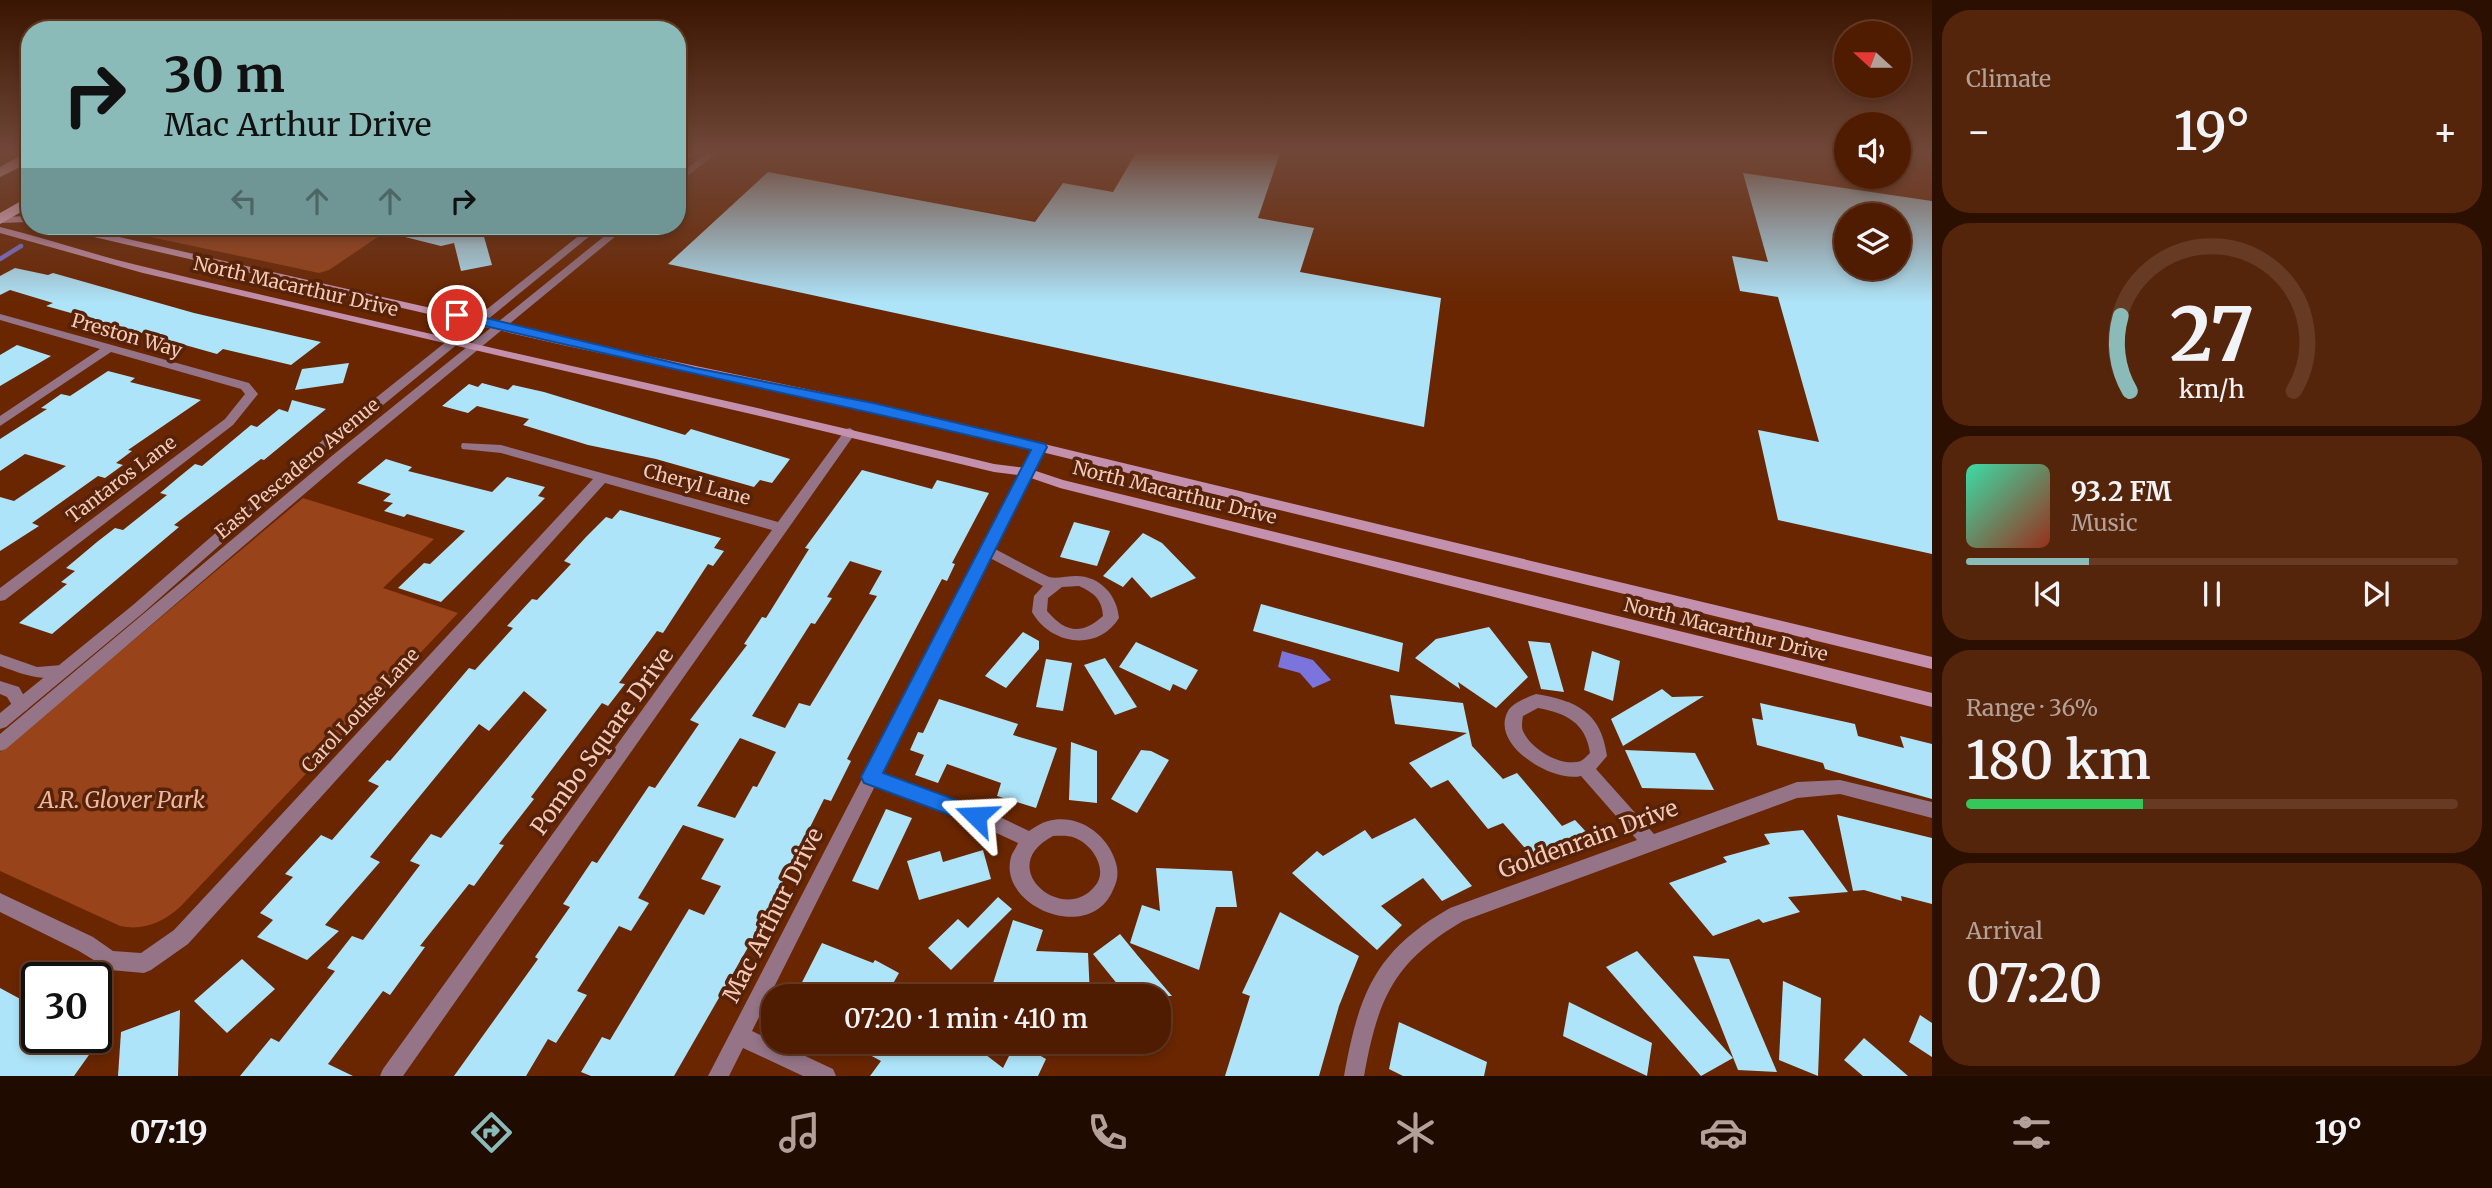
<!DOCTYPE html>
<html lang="en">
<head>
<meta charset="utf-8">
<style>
	:root { --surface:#4f1c01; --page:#55250b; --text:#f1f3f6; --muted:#b3a199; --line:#663a23; --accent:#8bbbb9 }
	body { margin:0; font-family:Merriweather,serif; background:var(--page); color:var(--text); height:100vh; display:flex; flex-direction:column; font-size:26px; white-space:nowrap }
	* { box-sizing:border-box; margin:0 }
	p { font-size:23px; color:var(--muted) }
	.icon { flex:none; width:38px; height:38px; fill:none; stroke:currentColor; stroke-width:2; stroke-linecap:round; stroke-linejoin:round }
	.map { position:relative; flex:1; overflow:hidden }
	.sheet { display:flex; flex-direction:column; gap:10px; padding:10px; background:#2b0f01; width:560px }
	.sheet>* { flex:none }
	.top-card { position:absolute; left:21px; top:21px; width:665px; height:214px; border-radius:28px; box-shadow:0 4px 10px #0003,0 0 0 2px var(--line); background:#8bbbb9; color:#111; overflow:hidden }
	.needle { width:46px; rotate:291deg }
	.fabs { position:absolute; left:1834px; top:21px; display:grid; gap:14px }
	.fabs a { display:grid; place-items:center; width:77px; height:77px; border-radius:50%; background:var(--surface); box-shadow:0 4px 10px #0003,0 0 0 2px var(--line); font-size:35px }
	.speed { position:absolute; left:21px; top:962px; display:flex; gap:14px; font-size:35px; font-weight:700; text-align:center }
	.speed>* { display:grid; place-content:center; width:91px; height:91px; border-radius:50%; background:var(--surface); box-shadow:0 4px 10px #0003,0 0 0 2px var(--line); line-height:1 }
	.speed .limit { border:4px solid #111; border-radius:10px; background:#fff; color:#111 }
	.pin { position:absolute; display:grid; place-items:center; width:60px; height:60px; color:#fff; margin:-30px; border:4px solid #fff; border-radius:50%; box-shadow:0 2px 7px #0007 }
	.me { position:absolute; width:77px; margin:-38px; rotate:291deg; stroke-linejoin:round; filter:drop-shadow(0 0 5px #0008) }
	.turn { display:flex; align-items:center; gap:24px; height:147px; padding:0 28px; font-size:32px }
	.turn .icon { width:91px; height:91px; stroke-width:2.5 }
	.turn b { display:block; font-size:49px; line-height:60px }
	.lanes { display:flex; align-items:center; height:66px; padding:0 28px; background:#0003; justify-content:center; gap:35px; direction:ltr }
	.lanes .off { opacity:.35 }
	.big { font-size:52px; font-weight:600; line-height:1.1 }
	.sheet .widget { flex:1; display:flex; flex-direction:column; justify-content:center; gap:10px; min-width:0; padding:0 24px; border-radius:28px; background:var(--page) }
	.sheet .dial { align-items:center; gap:0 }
	.dial svg { height:182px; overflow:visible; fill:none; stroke:var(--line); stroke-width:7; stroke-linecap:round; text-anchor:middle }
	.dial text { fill:var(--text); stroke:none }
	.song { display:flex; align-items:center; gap:21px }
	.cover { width:84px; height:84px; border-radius:10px; background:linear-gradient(135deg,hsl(160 70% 55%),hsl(10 70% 35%)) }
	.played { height:7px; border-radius:4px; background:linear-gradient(90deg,var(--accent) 25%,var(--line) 25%) }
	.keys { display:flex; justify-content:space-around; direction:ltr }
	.heat { display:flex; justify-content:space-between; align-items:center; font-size:38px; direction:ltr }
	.charge { height:10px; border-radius:5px; background:linear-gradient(90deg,#34c759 36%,var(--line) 0) }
	.trip { position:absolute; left:761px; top:984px; width:410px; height:70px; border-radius:28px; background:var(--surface); box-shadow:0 4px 10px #0003,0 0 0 2px var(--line); font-weight:600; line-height:70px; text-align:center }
	.tab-bar { display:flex; height:112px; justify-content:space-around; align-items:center; background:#200b00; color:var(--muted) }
	.tab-bar .icon { width:49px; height:49px }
	.tab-bar .selected { color:var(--accent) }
	.tab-bar b { font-size:32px; color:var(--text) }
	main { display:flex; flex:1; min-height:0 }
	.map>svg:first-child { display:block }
	.green { fill:#984319 }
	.water { fill:#7b74dd }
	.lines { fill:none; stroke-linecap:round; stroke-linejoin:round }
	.stream { stroke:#7b74dd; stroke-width:4.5 }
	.building { fill:#aee4f9; fill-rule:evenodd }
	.minor { fill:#947486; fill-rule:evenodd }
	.tertiary { fill:#947486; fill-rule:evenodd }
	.secondary { fill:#c391ad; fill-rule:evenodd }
	.motorway { fill:#f6c6e1; fill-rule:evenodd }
	.route { fill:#1a73e8; stroke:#114b97; stroke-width:2 }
	.labels { text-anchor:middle; stroke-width:7; stroke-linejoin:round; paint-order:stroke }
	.street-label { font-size:19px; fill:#f3c9b8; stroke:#562209 }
	.near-street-label { font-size:23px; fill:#f3c9b8; stroke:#562209 }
	.near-park-label { font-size:23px; font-style:italic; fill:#efb69e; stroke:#562209 }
</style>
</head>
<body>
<main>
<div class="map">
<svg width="1932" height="1076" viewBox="0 0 1932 1076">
	<rect width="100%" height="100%" fill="#692601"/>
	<g class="green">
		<polygon points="99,226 394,226 329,270 319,273"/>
		<path d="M 303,498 L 434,539 L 383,588 L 458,613 L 181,906 C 164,922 144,931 120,926 L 0,871 L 0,752 Z"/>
	</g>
	<polygon class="water" points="1282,651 1313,660 1331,680 1313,688 1300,673 1278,667"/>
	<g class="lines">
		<polyline class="stream" points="0,259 21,246"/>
	</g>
	<g class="building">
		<polygon points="1136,153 1280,153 1258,218 1314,228 1300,272 1441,298 1424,427 668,264 768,172 1035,222 1063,183 1113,192"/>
		<path d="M 1743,173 L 1932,201 L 1932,554 L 1778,520 L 1758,430 L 1819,442 L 1778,297 L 1740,291 L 1732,256 L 1768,262 ZM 1846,215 L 1899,215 L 1899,268 L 1846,268 Z"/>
		<polygon points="385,226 481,226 492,265 461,271 454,243 441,246 385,232"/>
		<polygon points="15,268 48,275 53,273 194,313 321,342 291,365 223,349 217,354 46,306 53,303 10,290 0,295 0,276"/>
		<polygon points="17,345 51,356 0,386 0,355"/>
		<polygon points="349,363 343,383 295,390 302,369"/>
		<polygon points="108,371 135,378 130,382 201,400 128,450 132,451 116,463 123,465 105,478 98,476 32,523 39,526 0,551 0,497 14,501 66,466 25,454 0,471 0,439 47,409 41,408 61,394 70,396"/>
		<polygon points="482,383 508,390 513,385 544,392 685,435 691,429 790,459 772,483 760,480 754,487 656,459 588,445 523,425 529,419 477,406 468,413 442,406 469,384 478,387"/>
		<polygon points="292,400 326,409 264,460 261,459 174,525 179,527 52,634 19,623 67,584 61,582 75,571 66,568 97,542 115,528 123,530 167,495 160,493 179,477 195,464 202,466 251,425 257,427 279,409 288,412"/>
		<polygon points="386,459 412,467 408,471 492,492 507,477 545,487 538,496 545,498 441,602 398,588 424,563 430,564 465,531 407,514 404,517 384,511 393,503 383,501 391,494 357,483"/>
		<path d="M 862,470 L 932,489 L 937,480 L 989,493 L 952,563 L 955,564 L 947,581 L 942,579 L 847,759 L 851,761 L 831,801 L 824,799 L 766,916 L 674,1076 L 591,1076 L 581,1072 L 602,1037 L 610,1040 L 689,909 L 704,915 L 721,886 L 701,879 L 724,839 L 683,825 L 638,898 L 649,903 L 631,931 L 619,926 L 577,991 L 587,995 L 556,1043 L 548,1039 L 526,1076 L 454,1076 L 538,959 L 535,957 L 570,907 L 563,904 L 592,861 L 597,863 L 649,786 L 655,788 L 699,724 L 690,720 L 747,645 L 744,644 L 762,617 L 766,618 L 809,549 L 805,548 ZM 850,561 L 882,571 L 869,594 L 877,596 L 810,706 L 799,703 L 785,728 L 752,716 L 811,623 L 815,624 L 832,598 L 827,597 ZM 740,738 L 776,752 L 757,787 L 753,786 L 735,818 L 697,806 Z"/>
		<polygon points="620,510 721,538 714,548 724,551 713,566 708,564 663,633 657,631 619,683 625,684 608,706 602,703 531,797 534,799 499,844 504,845 474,886 469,884 420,946 425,947 390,995 383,991 328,1064 353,1076 240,1076 271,1038 279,1042 335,971 327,968 352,936 363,940 420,865 410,861 431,834 441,838 547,710 524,691 489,731 479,724 370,857 380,862 325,925 339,931 307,960 257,937 273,920 260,913 293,877 285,874 321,835 332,840 379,786 368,781 387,760 390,761 469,668 475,670 513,628 507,626 532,599 537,600 571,564 564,561 586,537 606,517 612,519"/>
		<polygon points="1074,522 1110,531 1097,566 1060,557"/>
		<polygon points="1143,533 1162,543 1196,578 1151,598 1132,577 1123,587 1103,576"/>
		<polygon points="1261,604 1403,643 1399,672 1253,631"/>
		<polygon points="1489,627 1528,677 1496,708 1458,682 1460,689 1415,658 1436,639"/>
		<polygon points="1023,632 1039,641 1039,649 1006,688 985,676"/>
		<polygon points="1528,641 1550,643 1564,692 1541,689"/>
		<polygon points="1136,642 1198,670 1186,690 1173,684 1170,691 1119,667"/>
		<polygon points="1592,651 1620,661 1613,701 1584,690"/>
		<polygon points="1105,658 1122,684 1137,707 1115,715 1084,665"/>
		<polygon points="1046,659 1072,663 1063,711 1036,707"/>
		<polygon points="1662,689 1672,697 1704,696 1623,746 1611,719"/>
		<polygon points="1390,695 1463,703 1472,746 1503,779 1517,773 1562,826 1575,820 1590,836 1538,863 1503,823 1488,829 1448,780 1431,788 1409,763 1467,733 1395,724"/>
		<polygon points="939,699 1018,724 1013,735 1057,748 1036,808 997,796 1001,783 947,764 938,783 915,775 924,755 910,750 918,732 923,733"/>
		<polygon points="1760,703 1855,724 1858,736 1904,748 1900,736 1932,744 1932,799 1825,769 1823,763 1757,745 1752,718 1763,720"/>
		<polygon points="1071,742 1097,751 1097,803 1069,800"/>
		<polygon points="1141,750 1151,751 1169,760 1137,813 1111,799"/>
		<polygon points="1625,750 1695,753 1714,790 1642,788"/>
		<polygon points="886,809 912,818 878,890 852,881"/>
		<polygon points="1837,815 1932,838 1932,904 1901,896 1902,901 1864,890 1853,891"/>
		<polygon points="1415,818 1472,886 1442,901 1423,878 1381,906 1402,925 1377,950 1292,873 1317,851 1323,856 1365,830 1372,839"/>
		<polygon points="1803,830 1848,892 1788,897 1800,912 1763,923 1759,919 1713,936 1669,883 1727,862 1723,857 1770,844 1764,834"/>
		<polygon points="983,850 991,879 919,900 907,861 940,851 943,862"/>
		<polygon points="1156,868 1232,871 1237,907 1216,907 1199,970 1130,943 1142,905 1160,911"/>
		<polygon points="998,897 1012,909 951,970 928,948 958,919 968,928"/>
		<polygon points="1280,912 1359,956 1339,1006 1319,1076 1225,1076 1250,996 1242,993"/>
		<polygon points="1013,920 1043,930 1036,951 1088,953 1090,996 989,996"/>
		<polygon points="1120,934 1138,956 1172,996 1127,996 1093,954"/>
		<polygon points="822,943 873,963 875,960 899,973 886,996 795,996"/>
		<polygon points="1637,951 1733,1058 1701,1076 1606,967"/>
		<polygon points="1693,956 1729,959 1777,1072 1738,1070"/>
		<polygon points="242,959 275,989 227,1033 194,1001"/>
		<polygon points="1783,981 1821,998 1818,1076 1779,1060"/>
		<polygon points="0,988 37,1008 37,1038 101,1038 74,1076 0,1076"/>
		<polygon points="1569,1002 1652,1043 1647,1076 1563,1036"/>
		<polygon points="180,1010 178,1076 118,1076 121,1032"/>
		<polygon points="1920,1015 1932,1023 1932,1057 1909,1042"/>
		<polygon points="1399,1022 1487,1062 1484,1076 1403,1076 1389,1069"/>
		<polygon points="1864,1038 1885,1056 1908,1076 1863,1076 1844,1060"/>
		<polygon points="844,1041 968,1041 1003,1068 1016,1042 1046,1059 1038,1076 870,1076 881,1061"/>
	</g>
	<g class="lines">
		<g class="minor">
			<polygon points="0,314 249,383 258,394 233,425 5,600 0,601 0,588 225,419 245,394 241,389 111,352 0,426 0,416 100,349 0,320"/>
			<polygon points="850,428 856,432 854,435 403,1076 380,1076 383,1069 772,530 605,483 188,944 151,970 144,973 110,970 79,951 0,912 0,893 93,937 113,951 141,953 174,930 593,479 501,453 462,449 461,446 462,443 501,445 778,522 846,429"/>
			<path d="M 1040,443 L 1046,447 L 995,549 C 1013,558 1031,569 1049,577 C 1056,579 1068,576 1076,576 C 1100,576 1117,595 1119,618 C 1097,653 1050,644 1032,612 L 1034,596 L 1043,586 L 990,558 L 882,774 L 1002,818 L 1029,831 C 1035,827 1041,823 1048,821 C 1077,813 1106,833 1115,860 C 1119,871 1118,880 1113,890 C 1090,945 997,906 1011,857 C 1012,853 1016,848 1018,843 L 990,830 L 875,786 L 752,1031 L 833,1069 L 836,1076 L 803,1076 L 743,1048 L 729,1076 L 708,1076 L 1034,447 ZM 1079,586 C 1094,593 1102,599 1103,616 C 1081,636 1065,632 1047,611 L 1048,598 L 1062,587 ZM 1053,836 C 1060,836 1068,835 1075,838 C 1092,844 1109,870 1095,886 C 1063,926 993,867 1053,836 Z"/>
			<path d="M 0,654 L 37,667 L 62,665 L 68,667 L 70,671 L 68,675 C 43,683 23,674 0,666 Z"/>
			<polygon points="0,681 19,687 29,705 27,710 21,712 15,710 7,697 0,694"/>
			<path d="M 1536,694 C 1577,701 1601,712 1607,756 L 1596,769 L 1654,834 L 1797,782 L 1840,780 L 1932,802 L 1932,818 L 1840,794 L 1797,798 L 1463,921 C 1393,962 1378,999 1364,1076 L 1344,1076 C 1359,993 1375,951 1450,908 L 1637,840 L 1581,776 C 1553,783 1489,745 1508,711 C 1512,703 1528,697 1536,694 ZM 1538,708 C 1566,713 1586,723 1590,753 C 1586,757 1582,762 1576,762 C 1558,765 1532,749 1524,733 C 1521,728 1522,722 1523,716 Z"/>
		</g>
		<g class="tertiary">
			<polygon points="685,153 695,153 677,166 677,158"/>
			<polygon points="707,153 717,153 677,184 677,176"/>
			<polygon points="591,226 602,226 323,454 143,613 6,727 0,729 0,713 133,605 313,448"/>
			<polygon points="617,226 628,226 343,461 6,749 0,751 0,734 333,455"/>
		</g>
		<g class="secondary">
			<polygon points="30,216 30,222 0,223 0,217"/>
			<polygon points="54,226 71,226 567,339 873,403 1932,657 1932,669 873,411 567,346 59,229"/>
			<path d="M 0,227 C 45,238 88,253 133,264 C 419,334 708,394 994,464 L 1027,468 L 1063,480 L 1932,693 L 1932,707 L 1060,488 L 1025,476 L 994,472 L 781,421 L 143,273 L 0,233 Z"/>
		</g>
		<g class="motorway">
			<polygon points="25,153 30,153 30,162 0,177 0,167"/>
			<polygon points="30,196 30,207 0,224 0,213"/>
		</g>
	</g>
	<linearGradient id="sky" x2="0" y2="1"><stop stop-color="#3a1501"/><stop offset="0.5" stop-color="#704738"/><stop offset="1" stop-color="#704738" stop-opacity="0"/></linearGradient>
	<rect width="1932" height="303" fill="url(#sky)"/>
	<path class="route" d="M 457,311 L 695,368 L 873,403 L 1045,444 L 1047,447 L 883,773 L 983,810 L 986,816 L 983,822 L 976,825 L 969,822 L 864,783 L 861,777 L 1031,450 C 839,403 645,365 452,318 L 452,312 Z"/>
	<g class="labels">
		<g class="street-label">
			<text transform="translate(296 286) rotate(13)" y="7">North Macarthur Drive</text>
			<text transform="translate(127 335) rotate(16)" y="7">Preston Way</text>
			<text transform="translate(297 468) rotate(-40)" y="7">East Pescadero Avenue</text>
			<text transform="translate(121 479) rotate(-37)" y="7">Tantaros Lane</text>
			<text transform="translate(697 484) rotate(15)" y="7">Cheryl Lane</text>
			<text transform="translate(1175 492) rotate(14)" y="7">North Macarthur Drive</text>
			<text transform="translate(1726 629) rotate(14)" y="7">North Macarthur Drive</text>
			<text transform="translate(360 710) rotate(-47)" y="7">Carol Louise Lane</text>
		</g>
		<g class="near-street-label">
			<text transform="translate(602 741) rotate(-54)" y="8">Pombo Square Drive</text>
			<text transform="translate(1588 839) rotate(-20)" y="8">Goldenrain Drive</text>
			<text transform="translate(773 915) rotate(-63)" y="8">Mac Arthur Drive</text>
		</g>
		<g class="near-park-label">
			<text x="122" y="808">A.R. Glover Park</text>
		</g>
	</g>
</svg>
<div class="fabs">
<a><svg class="needle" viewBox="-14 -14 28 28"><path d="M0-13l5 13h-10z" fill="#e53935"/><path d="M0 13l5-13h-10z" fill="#b3a199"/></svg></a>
<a><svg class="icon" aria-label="sound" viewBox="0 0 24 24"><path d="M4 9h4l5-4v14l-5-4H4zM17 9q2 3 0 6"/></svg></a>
<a><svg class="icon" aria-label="layers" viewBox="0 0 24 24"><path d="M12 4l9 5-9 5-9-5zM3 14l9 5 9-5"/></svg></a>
</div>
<div class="speed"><div class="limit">30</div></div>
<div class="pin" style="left:457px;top:315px;background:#d93025"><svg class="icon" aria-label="arrive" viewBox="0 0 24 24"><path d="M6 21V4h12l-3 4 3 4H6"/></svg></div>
<svg class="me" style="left:976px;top:816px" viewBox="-20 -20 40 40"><path d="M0-17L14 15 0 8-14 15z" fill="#1a73e8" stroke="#fff" stroke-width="4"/></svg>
<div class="trip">07:20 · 1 min · 410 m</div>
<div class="top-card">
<div class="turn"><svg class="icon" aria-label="right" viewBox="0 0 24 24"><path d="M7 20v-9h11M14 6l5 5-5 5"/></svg><div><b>30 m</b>Mac Arthur Drive</div></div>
<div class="lanes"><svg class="icon off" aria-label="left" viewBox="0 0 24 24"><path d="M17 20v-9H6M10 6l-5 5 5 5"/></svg><svg class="icon off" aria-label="ahead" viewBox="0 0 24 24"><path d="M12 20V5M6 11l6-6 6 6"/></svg><svg class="icon off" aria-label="ahead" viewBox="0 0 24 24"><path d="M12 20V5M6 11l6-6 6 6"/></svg><svg class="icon" aria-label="right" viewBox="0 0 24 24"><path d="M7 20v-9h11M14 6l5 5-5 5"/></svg></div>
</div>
</div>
<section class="sheet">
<div class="widget"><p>Climate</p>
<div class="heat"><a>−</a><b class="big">19°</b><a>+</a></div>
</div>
<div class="widget dial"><svg viewBox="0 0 100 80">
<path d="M14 69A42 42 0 1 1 86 69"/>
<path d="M14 69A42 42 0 0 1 10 36" stroke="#8bbbb9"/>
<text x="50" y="56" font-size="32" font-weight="700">27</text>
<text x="50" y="72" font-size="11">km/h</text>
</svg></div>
<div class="widget">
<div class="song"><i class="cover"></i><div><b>93.2 FM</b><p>Music</p></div></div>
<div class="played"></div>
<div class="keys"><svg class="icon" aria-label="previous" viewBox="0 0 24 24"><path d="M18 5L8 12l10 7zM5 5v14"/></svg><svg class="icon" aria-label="pause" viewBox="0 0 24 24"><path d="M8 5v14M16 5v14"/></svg><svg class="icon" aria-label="next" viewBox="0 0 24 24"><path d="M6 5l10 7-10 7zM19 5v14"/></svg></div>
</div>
<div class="widget"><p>Range · 36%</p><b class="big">180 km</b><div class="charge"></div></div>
<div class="widget"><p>Arrival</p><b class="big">07:20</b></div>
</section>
</main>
<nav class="tab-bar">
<b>07:19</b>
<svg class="icon selected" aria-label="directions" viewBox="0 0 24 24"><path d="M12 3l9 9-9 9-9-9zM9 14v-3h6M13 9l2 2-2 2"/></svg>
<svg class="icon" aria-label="music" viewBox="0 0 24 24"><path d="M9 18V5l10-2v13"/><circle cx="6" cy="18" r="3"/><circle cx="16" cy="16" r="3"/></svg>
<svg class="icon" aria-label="phone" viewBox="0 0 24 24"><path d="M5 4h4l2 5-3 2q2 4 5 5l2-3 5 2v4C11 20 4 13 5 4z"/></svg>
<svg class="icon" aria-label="climate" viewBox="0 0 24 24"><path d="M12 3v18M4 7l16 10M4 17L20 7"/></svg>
<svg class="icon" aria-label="car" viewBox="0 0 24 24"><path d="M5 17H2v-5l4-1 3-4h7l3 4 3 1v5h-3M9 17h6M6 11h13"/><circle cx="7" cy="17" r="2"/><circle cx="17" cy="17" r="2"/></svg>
<svg class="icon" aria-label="filters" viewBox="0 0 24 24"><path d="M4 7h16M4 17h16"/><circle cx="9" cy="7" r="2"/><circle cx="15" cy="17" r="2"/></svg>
<b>19°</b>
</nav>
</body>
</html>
